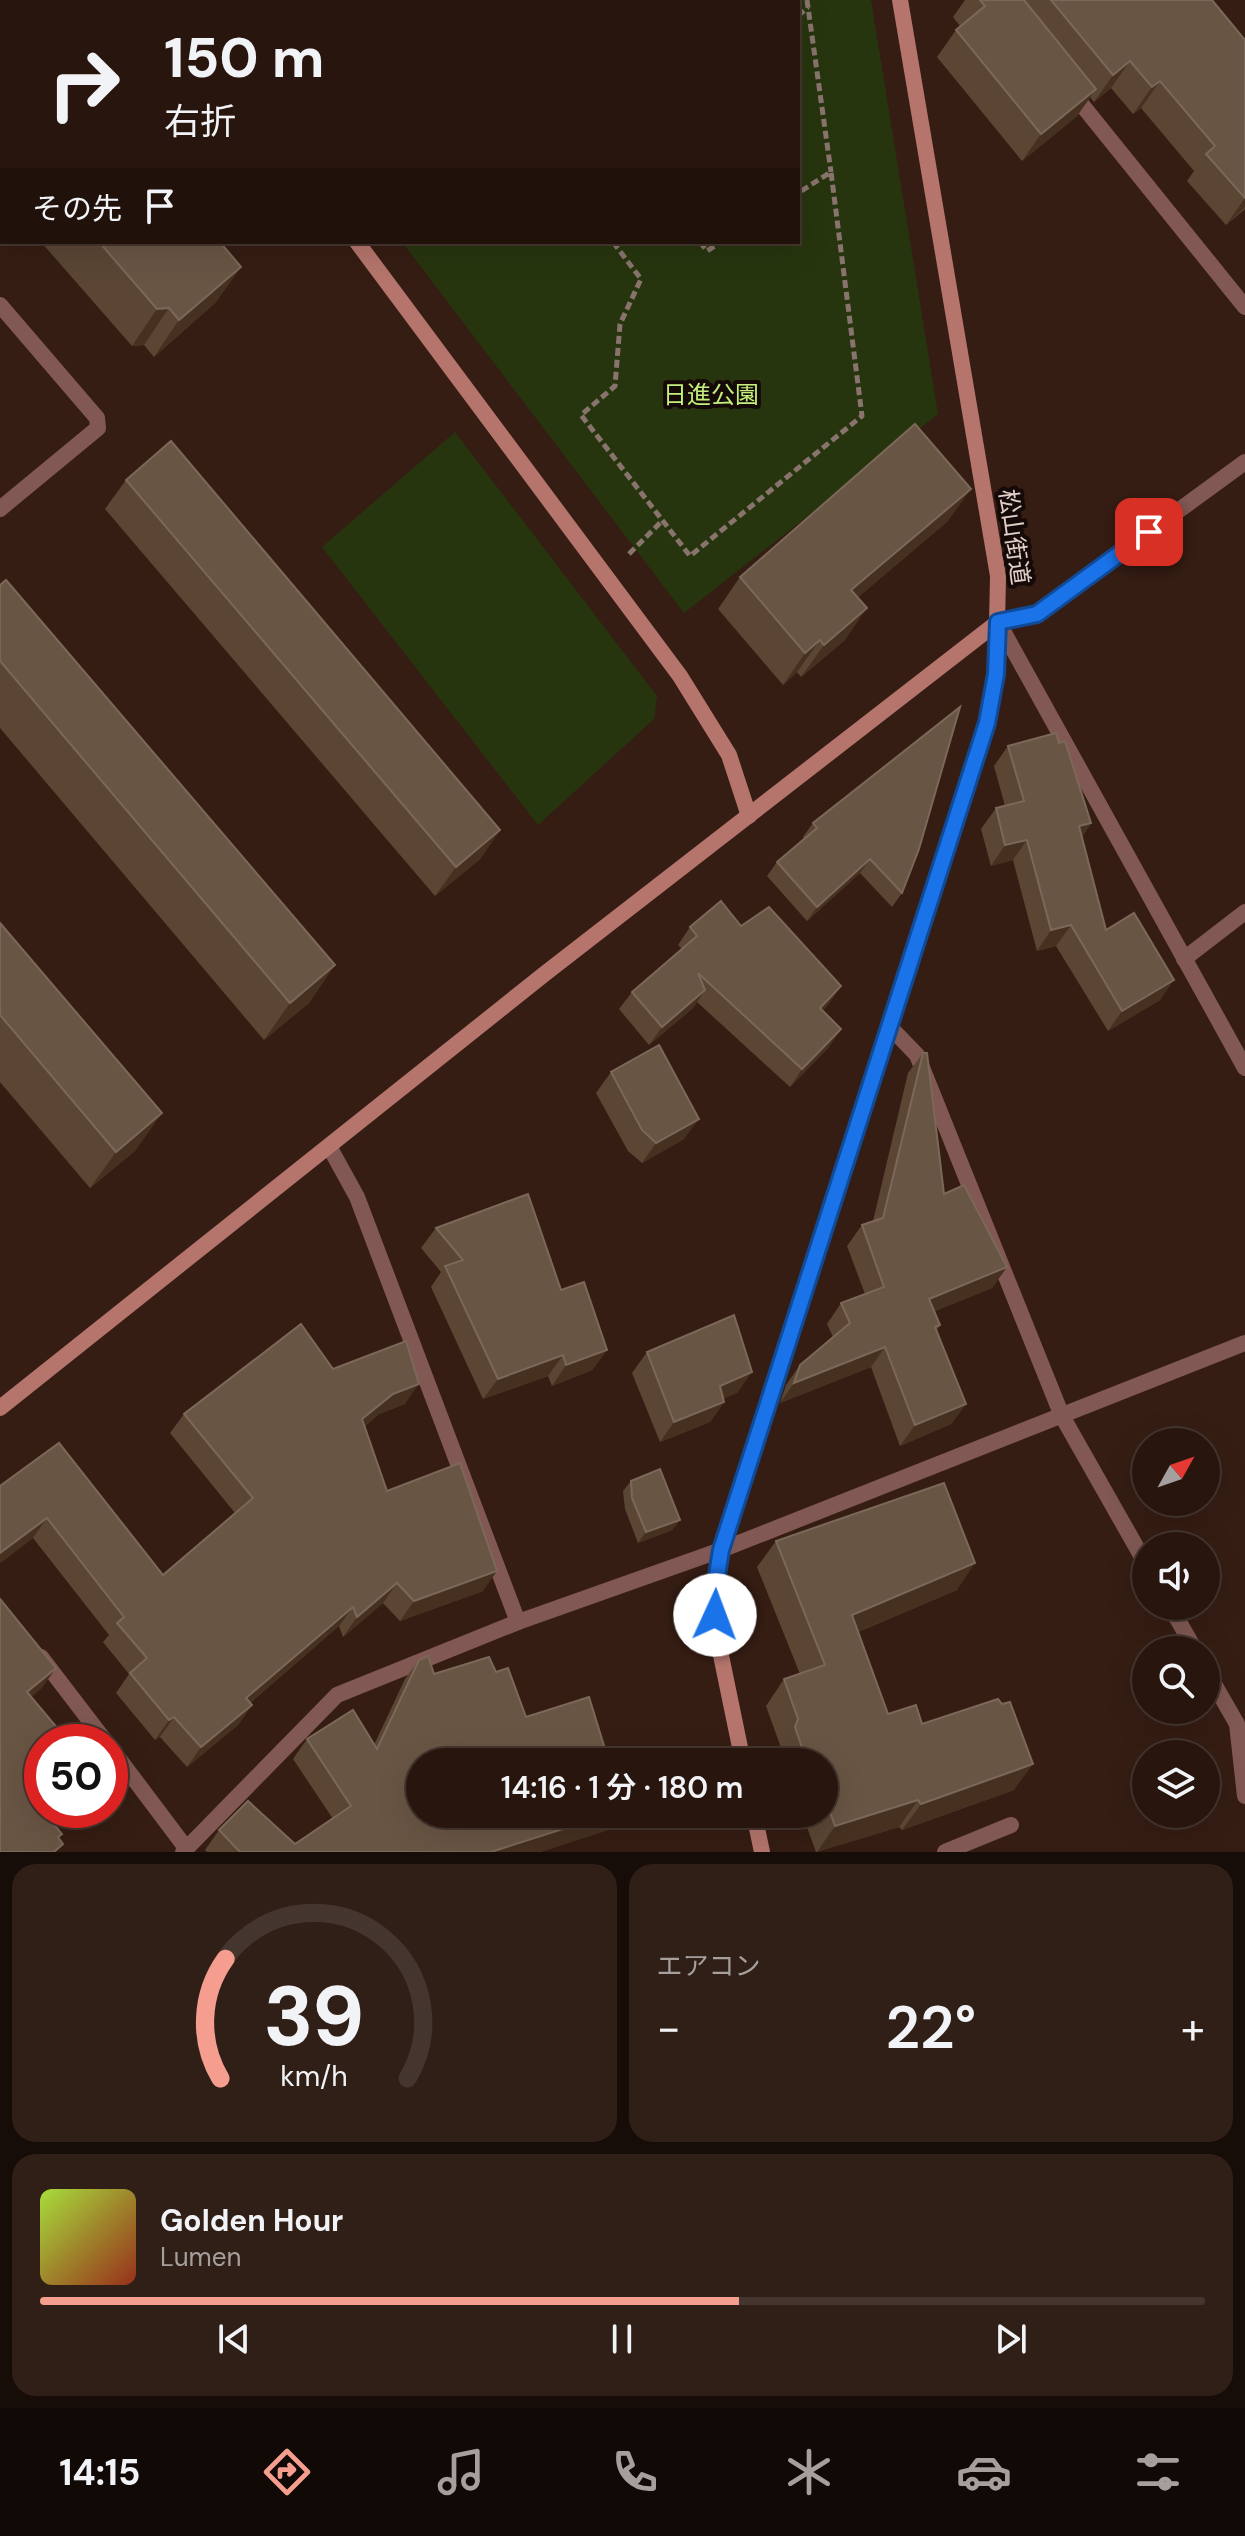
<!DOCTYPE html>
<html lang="ja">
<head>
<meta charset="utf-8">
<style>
	:root { --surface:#28160e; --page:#301f17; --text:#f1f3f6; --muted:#a59f9e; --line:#44352e; --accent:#f59d8e }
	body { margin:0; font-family:"DM Sans","Noto Sans JP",sans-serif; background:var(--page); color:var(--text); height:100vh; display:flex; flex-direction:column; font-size:30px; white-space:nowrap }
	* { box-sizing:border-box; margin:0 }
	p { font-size:26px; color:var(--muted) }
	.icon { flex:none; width:44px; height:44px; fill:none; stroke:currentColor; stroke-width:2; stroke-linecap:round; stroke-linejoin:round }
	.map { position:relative; height:1852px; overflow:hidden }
	.panel { display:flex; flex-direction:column; gap:12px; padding:12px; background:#160c08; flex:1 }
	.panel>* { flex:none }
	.guide { position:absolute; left:0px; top:0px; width:800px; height:244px; box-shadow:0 8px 32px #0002,0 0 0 2px var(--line); background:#28160e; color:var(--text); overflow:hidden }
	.needle { width:52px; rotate:50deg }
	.controls { position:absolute; left:1132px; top:1428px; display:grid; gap:16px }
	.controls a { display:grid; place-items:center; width:88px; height:88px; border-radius:50%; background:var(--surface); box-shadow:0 8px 32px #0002,0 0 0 2px var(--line); font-size:40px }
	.speed { position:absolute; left:24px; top:1724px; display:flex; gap:16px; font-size:40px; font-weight:700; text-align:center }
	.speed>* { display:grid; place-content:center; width:104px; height:104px; border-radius:50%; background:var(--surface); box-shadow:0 8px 32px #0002,0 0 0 2px var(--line); line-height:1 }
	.speed .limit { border:12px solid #d22; background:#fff; color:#111 }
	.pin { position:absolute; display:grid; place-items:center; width:68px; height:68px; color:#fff; margin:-34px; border-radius:16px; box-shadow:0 4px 12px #0006 }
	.me { position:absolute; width:88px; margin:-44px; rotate:2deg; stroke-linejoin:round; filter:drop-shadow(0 0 6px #0008) }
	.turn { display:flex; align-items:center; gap:28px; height:168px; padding:0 32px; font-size:36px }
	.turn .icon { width:104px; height:104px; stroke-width:2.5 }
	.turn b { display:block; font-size:56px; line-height:68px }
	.then { display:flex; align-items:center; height:76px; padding:0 32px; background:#0003; gap:16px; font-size:30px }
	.big { font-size:60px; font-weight:600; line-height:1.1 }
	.panel .tile { flex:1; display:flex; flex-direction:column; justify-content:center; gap:12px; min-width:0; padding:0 28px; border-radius:24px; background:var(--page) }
	.panel .dial { align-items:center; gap:0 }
	.dial svg { height:208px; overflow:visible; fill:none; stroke:var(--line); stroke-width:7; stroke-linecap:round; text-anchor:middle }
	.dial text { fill:var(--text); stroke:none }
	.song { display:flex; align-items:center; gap:24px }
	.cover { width:96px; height:96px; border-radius:12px; background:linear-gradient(135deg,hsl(80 70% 55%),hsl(10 70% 35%)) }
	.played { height:8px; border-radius:4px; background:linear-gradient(90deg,var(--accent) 60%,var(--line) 60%) }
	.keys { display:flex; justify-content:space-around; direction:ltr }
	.heat { display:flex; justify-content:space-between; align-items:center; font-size:44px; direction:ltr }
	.panel .tiles { flex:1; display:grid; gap:12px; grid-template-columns:1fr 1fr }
	.tile:last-child { grid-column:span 2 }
	.trip { position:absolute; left:406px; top:1748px; width:432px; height:80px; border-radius:40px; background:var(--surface); box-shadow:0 8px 32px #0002,0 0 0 2px var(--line); font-weight:600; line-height:80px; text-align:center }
	.menu { display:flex; height:128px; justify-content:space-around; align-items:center; background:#100906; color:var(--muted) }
	.menu .icon { width:56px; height:56px }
	.menu .current { color:var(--accent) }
	.menu b { font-size:36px; color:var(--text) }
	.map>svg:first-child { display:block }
	.green { fill:#27350e }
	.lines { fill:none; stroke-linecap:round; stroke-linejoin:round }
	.path { stroke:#88746c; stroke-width:5; stroke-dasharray:8 4; stroke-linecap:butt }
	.lane { stroke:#815853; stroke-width:16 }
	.street { stroke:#815853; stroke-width:16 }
	.secondary { stroke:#b5756d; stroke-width:16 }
	.wall { fill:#5b4634 }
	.shaded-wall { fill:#463020 }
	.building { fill:#695544; stroke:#7c6859; stroke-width:2 }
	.route-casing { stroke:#114b97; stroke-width:20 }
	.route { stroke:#1a73e8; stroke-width:14 }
	.labels { text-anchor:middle; stroke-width:8; stroke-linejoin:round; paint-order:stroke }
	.park-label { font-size:24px; fill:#c3ef7c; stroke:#150a07 }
	.street-label { font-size:24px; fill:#e1d0ca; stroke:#150a07 }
</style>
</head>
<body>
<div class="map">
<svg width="1245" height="1852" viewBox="0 0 1245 1852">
	<rect width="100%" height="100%" fill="#351d13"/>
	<g class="green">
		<polygon points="218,0 871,0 938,414 684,613 402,242 798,242 798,2"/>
		<polygon points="455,432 657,696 654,719 538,825 322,547"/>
	</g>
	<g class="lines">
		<g class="path">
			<polyline points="304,0 305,2"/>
			<polyline points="807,0 831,172"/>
			<polyline points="798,16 808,7"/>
			<polyline points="613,242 641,279 620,324 615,386 581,415 690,556 862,416 831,172 798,193"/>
			<polyline points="700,242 707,251 721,242"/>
			<polyline points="629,554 663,520"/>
		</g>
		<g class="lane">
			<polyline points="0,305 97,418 98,428 0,509"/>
			<polyline points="1184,959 1245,912"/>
			<polyline points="945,1852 1011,1825"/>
		</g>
		<g class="street">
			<polyline points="1070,90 1245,307"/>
			<polyline points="1245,462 1037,614 998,622 1245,1068"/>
			<polyline points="889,1026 917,1055 1062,1416 1146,1564"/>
			<polyline points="330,1148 357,1197 518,1622"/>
			<polyline points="1170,1606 1195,1650"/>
			<polyline points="41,1657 106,1742"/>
			<polyline points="1206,1670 1237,1724 1245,1796"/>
			<polyline points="110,1747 186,1848"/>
			<polyline points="183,1852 337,1695 518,1622 721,1550 1245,1343"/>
		</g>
		<g class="secondary">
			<polyline points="173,0 175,2"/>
			<polyline points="357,242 680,676 729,755 749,816"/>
			<polyline points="0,1408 547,972 998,622"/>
			<polyline points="743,1762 717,1636 714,1594 721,1550 987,723 996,674 998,576 900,0"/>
			<polyline points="754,1814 762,1852"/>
		</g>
	</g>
	<g class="wall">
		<polygon points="0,0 2,2 2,197 0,195"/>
		<polygon points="965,0 1212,0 1245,40 1245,209 1226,225 1187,181 1194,171 1141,108 1133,114 1111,88 1094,102 1090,97 1077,116 1022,161 937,57 956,30 960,26 953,17"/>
		<polygon points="41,242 220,242 241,267 215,303 154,357 144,345 132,346"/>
		<polygon points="126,480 500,830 480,859 435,896 105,509"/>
		<polygon points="948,521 858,597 845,640 801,677 797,672 783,685 718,609 740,577"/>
		<polygon points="0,585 310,1002 264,1040 0,728"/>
		<polygon points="960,707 902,893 892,907 860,873 807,921 767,876 777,862 804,839 803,837 813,823"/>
		<polygon points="1059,743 1091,823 1082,837 1106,930 1160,1000 1108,1031 1056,946 1037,951 1013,860 991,866 981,829 996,808 1005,806 994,766 1008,746"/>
		<polygon points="0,923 136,1150 90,1188 0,1082"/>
		<polygon points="741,926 841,986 822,1010 829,1047 790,1087 697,1002 693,1008 649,1045 619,1009 632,992 682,949 678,945 690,927"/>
		<polygon points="923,1053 944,1194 1007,1267 992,1288 935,1311 940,1325 937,1330 966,1404 951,1424 900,1446 871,1367 780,1403 786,1385 800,1365 833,1337 827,1324 841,1303 865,1294 847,1246 862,1225 873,1221 908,1073"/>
		<polygon points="611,1072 684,1139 642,1163 628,1151 596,1093"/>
		<polygon points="436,1228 561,1290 607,1350 592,1370 552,1386 548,1376 483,1399 431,1287 441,1272 421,1248"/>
		<polygon points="647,1352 738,1392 723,1399 724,1402 710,1422 660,1442 632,1373"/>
		<polygon points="333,1369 405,1404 379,1414 365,1426 387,1491 483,1591 400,1621 383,1603 343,1637 339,1626 250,1703 252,1705 238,1725 187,1767 160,1737 155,1740 116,1693 129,1674 103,1642 109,1635 33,1538 0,1563 0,1486 163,1575 235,1513 170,1433 184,1414"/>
		<polygon points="631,1481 680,1520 672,1530 638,1543 625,1509 623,1491"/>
		<polygon points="776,1541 957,1590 858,1632 888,1714 922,1724 1014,1790 902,1830 899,1827 816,1852 804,1819 798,1817 797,1814 824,1814 824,1762 779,1762 776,1753 780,1745 766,1706 784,1679 800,1674 757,1567"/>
		<polygon points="419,1660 434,1674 496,1672 526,1717 611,1829 540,1852 207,1852 205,1850 219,1830 295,1844 333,1819 293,1759 307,1739 374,1745 405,1679"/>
	</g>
	<g class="shaded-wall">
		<polygon points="1130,61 1111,88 1094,102 1113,75"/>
		<polygon points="1160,81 1141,108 1133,114 1152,87"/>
		<polygon points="1096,89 1077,116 1022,161 1041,134"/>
		<polygon points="1245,198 1245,207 1226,225"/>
		<polygon points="241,267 215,303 154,357 179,320"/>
		<polygon points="169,308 144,345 132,346 157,309"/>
		<polygon points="971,489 948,521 829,622 851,590"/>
		<polygon points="867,608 845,640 801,677 824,645"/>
		<polygon points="820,640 797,672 783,685 805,653"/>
		<polygon points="1091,823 1077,844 1079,826"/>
		<polygon points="500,830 480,859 435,896 456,867"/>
		<polygon points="1027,840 1013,860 991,866 1005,845"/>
		<polygon points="870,859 860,873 807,921 817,907"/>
		<polygon points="1071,925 1056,946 1037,951 1051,930"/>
		<polygon points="335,965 310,1002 264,1040 290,1003"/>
		<polygon points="1174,980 1160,1000 1108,1031 1122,1011"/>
		<polygon points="841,986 829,1004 808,1026 820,1008"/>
		<polygon points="705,990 693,1008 649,1045 662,1027"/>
		<polygon points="841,1029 829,1047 790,1087 802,1069"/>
		<polygon points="162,1113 136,1150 90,1188 116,1152"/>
		<polygon points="699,1119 684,1139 642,1163 656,1143"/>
		<polygon points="1007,1267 992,1288 915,1319 929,1299"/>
		<polygon points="885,1347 871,1367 780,1403 794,1383"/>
		<polygon points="607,1350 592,1370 552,1386 566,1365"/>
		<polygon points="563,1355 548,1376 483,1399 498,1379"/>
		<polygon points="752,1372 738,1392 706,1407 720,1386"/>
		<polygon points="419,1384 405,1404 379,1414 348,1439 362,1419 393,1394"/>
		<polygon points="724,1402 710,1422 660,1442 674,1422"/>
		<polygon points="966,1404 951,1424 900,1446 915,1425"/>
		<polygon points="47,1518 33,1538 0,1563 0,1553"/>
		<polygon points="680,1520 672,1530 638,1543 646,1532"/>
		<polygon points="975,1563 957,1590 833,1642 852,1615"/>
		<polygon points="497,1571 483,1591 400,1621 414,1601"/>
		<polygon points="397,1583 383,1603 343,1637 357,1617"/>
		<polygon points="353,1607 339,1626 232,1718 246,1698"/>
		<polygon points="56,1668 42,1688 13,1712 27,1692"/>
		<polygon points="252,1705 238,1725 187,1767 201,1747"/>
		<polygon points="174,1717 160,1737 155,1740 169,1720"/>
		<polygon points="1033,1764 1014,1790 902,1830 921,1804"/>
		<polygon points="42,1788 42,1796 17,1817 31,1797"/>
		<polygon points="918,1800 899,1827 817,1852 835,1826"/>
		<polygon points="610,1814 621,1814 611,1829 540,1852 491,1852"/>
		<polygon points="800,1814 808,1814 804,1819 798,1817"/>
	</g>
	<g class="building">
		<polygon points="0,0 9,0 10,2 2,2 2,131 0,128"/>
		<polygon points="980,0 1024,0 1096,89 1041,134 956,30 985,6"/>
		<polygon points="1051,0 1212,0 1245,40 1245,198 1206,154 1215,146 1160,81 1152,87 1130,61 1113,75"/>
		<polygon points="99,242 220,242 241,267 179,320 169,308 157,309"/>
		<polygon points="915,424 971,489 851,590 867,608 824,645 820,640 805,653 740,577"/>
		<polygon points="171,441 500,830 456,867 126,480"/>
		<polygon points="6,580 335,965 290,1003 0,661 0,585"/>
		<polygon points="960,707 919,849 902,893 870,859 817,907 777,862 817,828 813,823"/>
		<polygon points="1056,733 1059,743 1065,741 1091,823 1079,826 1106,930 1134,913 1174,980 1122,1011 1071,925 1051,930 1027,840 1005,845 996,808 1024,801 1008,746"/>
		<polygon points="721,901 741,926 769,907 841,986 820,1008 841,1029 802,1069 698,973 705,990 662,1027 632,992 697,936 690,927"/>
		<polygon points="0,923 162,1113 116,1152 0,1015"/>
		<polygon points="659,1045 699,1119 656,1143 642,1130 611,1072"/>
		<polygon points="923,1053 927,1053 944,1194 964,1185 1007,1267 929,1299 940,1325 935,1327 966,1404 915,1425 885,1347 794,1383 800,1365 850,1323 841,1303 884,1287 862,1225 883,1218"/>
		<polygon points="528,1194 561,1290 584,1282 607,1350 566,1365 563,1355 498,1379 445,1266 463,1260 436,1228"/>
		<polygon points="734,1315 752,1372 720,1386 724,1402 674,1422 647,1352"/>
		<polygon points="301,1324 333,1369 406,1341 419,1384 393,1394 362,1419 387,1491 460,1463 497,1571 414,1601 397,1583 357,1617 353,1607 246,1698 252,1705 201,1747 174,1717 169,1720 130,1673 147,1658 117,1623 124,1617 47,1518 0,1553 0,1486 59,1443 163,1575 253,1498 184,1414"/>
		<polygon points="660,1469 680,1520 646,1532 632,1498 631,1481"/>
		<polygon points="944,1483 975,1563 852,1615 888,1714 916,1705 922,1724 998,1699 1002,1704 1010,1702 1033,1764 921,1804 918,1800 835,1826 824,1795 824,1762 807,1762 795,1727 798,1719 784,1679 825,1665 776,1541"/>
		<polygon points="0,1599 56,1668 27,1692 69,1742 42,1742 42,1788 31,1797 62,1834 58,1837 63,1844 54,1852 0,1852"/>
		<polygon points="428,1656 434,1674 489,1657 496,1672 508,1668 526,1717 589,1697 609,1762 420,1762 420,1814 610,1814 491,1852 240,1852 219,1830 248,1801 295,1844 351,1806 307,1739 353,1710 377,1749 419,1660"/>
	</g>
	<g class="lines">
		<defs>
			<polyline id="route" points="715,1615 714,1594 721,1550 987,723 996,674 998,622 1037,614 1149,532"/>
		</defs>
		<use href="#route" class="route-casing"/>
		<use href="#route" class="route"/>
	</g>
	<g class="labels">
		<g class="park-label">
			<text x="711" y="403">日進公園</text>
		</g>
		<g class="street-label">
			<text transform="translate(1014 537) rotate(82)" y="8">松山街道</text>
		</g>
	</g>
</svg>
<div class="controls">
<a><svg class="needle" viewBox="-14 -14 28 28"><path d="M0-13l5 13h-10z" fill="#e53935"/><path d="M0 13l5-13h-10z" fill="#a59f9e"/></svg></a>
<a><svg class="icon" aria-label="sound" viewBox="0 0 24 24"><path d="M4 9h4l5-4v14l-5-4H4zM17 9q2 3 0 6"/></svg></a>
<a><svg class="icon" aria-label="search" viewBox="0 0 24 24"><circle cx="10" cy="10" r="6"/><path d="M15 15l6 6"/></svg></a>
<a><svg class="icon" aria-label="layers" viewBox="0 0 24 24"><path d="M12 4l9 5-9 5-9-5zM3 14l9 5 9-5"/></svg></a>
</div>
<div class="speed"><div class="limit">50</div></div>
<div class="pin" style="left:1149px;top:532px;background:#d93025"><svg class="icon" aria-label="arrive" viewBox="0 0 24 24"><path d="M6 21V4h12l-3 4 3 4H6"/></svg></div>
<svg class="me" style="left:715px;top:1615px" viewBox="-20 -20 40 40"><circle r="19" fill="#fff"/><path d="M0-13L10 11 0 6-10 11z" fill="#1a73e8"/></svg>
<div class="trip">14:16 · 1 分 · 180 m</div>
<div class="guide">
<div class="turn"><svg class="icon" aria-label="right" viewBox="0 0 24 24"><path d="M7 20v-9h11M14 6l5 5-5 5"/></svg><div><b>150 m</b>右折</div></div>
<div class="then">その先<svg class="icon" aria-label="arrive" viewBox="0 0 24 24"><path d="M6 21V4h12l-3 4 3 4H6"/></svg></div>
</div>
</div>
<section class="panel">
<div class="tiles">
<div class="tile dial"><svg viewBox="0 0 100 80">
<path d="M14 69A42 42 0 1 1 86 69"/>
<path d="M14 69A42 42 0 0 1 16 23" stroke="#f59d8e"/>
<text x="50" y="56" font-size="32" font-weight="700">39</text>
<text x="50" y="72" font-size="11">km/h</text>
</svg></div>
<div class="tile"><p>エアコン</p>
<div class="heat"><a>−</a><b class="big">22°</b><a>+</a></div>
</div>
<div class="tile">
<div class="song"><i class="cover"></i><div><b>Golden Hour</b><p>Lumen</p></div></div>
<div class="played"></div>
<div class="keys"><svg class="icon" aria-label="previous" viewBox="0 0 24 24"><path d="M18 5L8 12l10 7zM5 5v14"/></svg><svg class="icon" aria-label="pause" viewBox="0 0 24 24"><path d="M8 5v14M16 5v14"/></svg><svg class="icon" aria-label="next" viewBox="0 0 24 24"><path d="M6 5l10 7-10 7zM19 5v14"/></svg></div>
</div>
</div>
</section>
<nav class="menu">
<b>14:15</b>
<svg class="icon current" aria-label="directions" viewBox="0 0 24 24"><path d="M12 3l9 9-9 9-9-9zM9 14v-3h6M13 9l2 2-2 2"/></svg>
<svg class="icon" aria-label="music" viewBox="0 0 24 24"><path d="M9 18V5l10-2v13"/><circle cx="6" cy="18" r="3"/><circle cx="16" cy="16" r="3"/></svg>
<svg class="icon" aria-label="phone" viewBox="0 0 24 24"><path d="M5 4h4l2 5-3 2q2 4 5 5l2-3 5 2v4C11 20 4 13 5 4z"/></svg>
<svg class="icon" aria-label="climate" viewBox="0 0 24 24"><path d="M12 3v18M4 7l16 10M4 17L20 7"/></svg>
<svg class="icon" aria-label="car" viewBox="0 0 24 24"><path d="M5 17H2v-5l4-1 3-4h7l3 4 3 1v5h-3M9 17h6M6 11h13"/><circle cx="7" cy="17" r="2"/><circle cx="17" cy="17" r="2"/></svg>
<svg class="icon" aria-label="filters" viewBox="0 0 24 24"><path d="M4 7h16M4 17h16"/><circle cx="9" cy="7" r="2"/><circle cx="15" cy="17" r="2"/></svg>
</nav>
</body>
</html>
